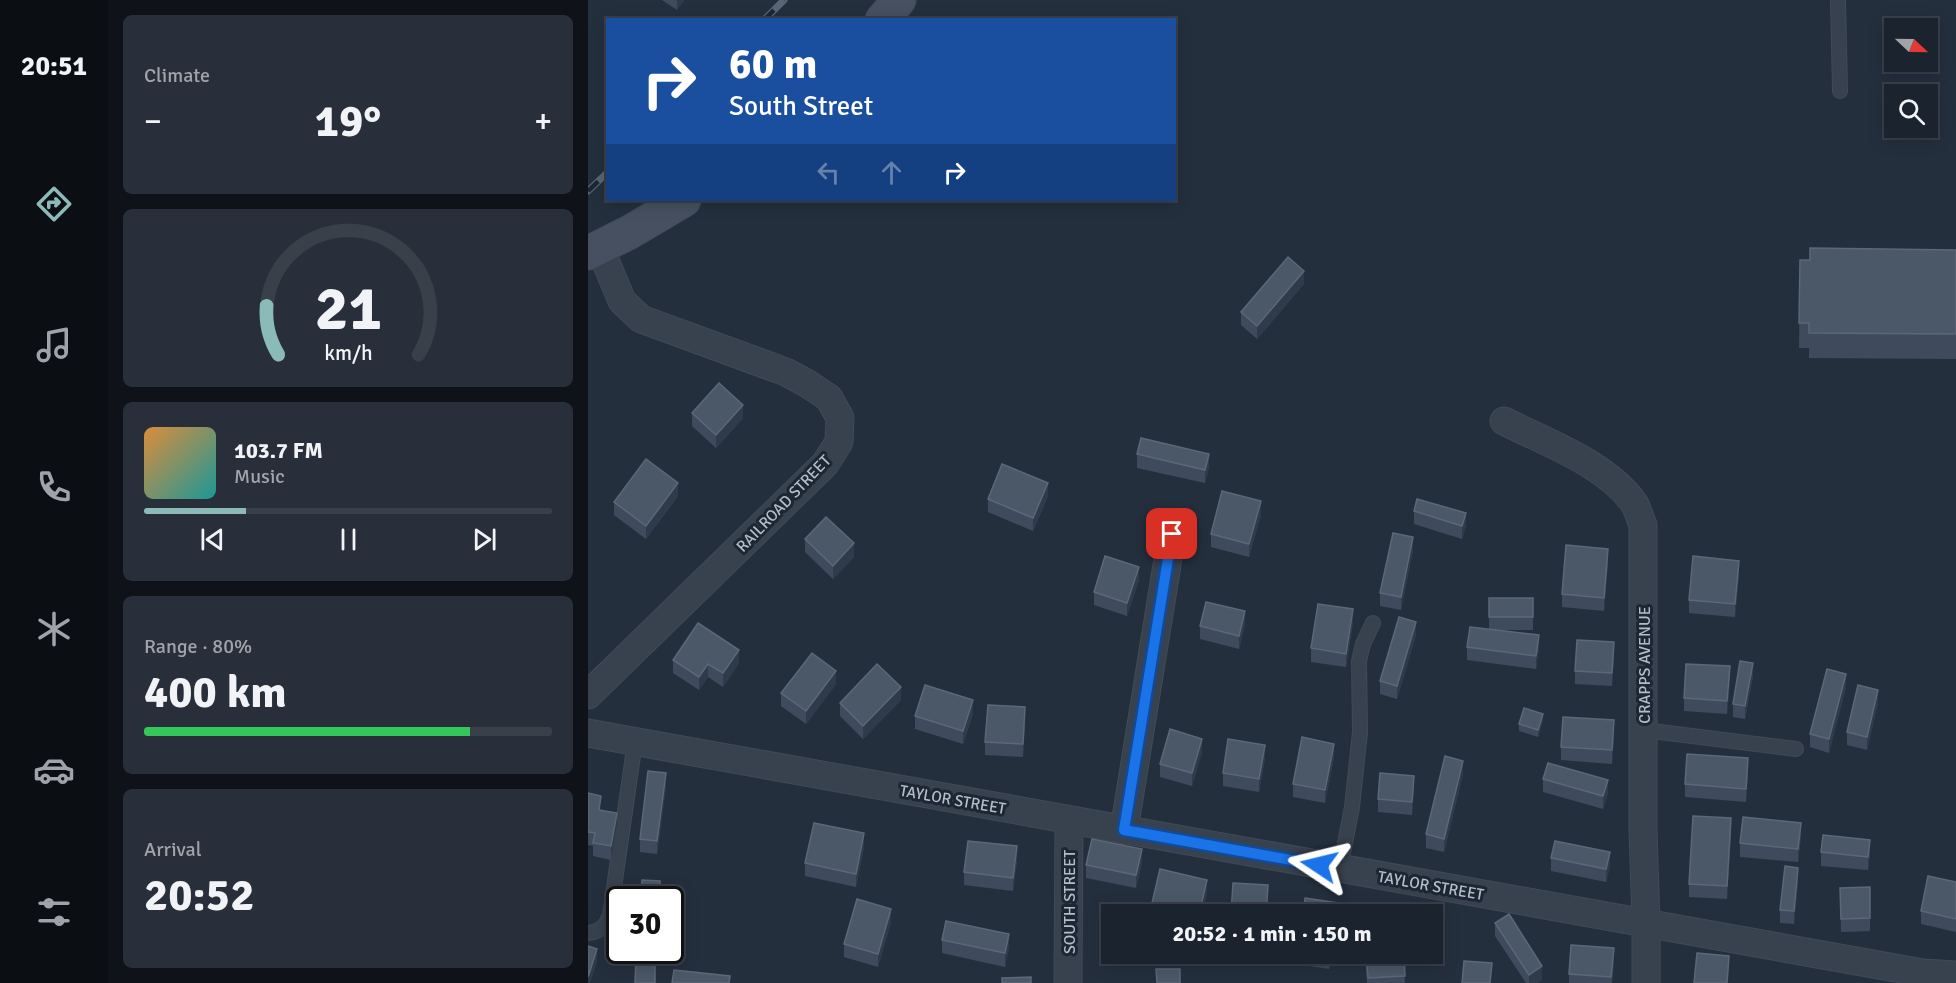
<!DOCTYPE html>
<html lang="en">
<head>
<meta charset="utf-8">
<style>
	:root { --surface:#1b232e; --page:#282f3a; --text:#f1f3f6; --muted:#a0a4aa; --line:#39404a; --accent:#8bbbb9 }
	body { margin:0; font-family:Signika,sans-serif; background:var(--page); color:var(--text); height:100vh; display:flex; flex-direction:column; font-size:22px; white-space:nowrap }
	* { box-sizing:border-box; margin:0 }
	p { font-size:20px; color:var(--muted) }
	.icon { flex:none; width:33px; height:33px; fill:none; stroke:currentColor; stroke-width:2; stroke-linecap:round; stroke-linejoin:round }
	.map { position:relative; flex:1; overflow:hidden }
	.sheet { display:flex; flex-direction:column; gap:15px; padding:15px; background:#0f1319; width:480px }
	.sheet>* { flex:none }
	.hud { position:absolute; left:18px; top:18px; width:570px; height:183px; border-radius:0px; box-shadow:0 3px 15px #0003,0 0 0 2px var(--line); background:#1a4fa0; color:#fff; overflow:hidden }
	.needle { width:39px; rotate:112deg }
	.fabs { position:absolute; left:1296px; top:18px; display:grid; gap:12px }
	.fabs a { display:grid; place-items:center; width:54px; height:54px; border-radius:0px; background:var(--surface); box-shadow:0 3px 15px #0003,0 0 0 2px var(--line); font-size:30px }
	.speed { position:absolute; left:18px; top:886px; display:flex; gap:12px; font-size:30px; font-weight:700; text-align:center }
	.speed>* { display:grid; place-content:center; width:78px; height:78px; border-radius:50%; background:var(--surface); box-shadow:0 3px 15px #0003,0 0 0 2px var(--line); line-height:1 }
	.speed .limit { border:3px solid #111; border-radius:9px; background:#fff; color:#111 }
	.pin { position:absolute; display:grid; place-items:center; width:51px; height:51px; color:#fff; margin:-26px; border-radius:12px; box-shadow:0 3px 9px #0006 }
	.me { position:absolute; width:66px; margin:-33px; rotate:280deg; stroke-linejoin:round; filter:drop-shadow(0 0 4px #0008) }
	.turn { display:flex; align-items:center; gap:21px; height:126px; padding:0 24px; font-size:27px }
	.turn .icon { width:78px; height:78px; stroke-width:2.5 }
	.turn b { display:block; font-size:42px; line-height:51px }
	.lanes { display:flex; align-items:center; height:57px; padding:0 24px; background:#0003; justify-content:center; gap:30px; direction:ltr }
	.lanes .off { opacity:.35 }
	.big { font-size:45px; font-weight:700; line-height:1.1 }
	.sheet .widget { flex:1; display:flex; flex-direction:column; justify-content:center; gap:9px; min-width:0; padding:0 21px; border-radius:9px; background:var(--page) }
	.sheet .dial { align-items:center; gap:0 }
	.dial svg { height:156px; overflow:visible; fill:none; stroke:var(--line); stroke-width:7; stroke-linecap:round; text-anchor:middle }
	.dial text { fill:var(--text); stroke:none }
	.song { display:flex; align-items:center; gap:18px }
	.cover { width:72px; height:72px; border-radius:9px; background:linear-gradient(135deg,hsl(30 70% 55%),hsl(180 70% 35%)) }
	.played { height:6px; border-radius:3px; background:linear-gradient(90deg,var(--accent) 25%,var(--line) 25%) }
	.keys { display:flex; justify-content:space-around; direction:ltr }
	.heat { display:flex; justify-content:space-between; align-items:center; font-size:33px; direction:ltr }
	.charge { height:9px; border-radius:4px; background:linear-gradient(90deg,#34c759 80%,var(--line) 0) }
	.trip { position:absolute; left:513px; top:904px; width:342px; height:60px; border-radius:0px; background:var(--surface); box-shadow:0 3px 15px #0003,0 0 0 2px var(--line); font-weight:700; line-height:60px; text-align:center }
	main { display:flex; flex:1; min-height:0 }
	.menu { display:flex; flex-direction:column; width:108px; justify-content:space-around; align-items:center; background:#0b0e12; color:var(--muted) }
	.menu .icon { width:42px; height:42px }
	.menu .selected { color:var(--accent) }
	.menu b { font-size:27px; color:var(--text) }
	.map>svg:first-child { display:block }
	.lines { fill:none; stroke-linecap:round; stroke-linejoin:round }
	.lane-casing { stroke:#414a57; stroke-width:16 }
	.street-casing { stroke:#414a57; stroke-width:29 }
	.secondary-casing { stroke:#414a57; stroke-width:35 }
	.lane { stroke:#38414e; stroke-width:14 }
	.street { stroke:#38414e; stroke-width:27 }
	.secondary { stroke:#465061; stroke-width:33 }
	.rail-casing { stroke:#5a6575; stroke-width:7 }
	.rail { stroke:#1d2633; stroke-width:4.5; stroke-dasharray:14; stroke-linecap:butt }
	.wall { fill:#3f4b5c }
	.shaded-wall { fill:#2f3b4b }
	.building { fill:#4b5868; stroke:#5c6777; stroke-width:1.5 }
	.route-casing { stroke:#114b97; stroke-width:15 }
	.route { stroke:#1a73e8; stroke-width:10 }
	.labels { text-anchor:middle; stroke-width:6; stroke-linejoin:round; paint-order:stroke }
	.street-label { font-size:16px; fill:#b4bcc9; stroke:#1d2633 }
</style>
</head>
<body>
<main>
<nav class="menu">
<b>20:51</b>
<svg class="icon selected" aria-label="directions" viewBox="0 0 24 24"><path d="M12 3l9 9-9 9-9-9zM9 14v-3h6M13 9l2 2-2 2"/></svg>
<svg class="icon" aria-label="music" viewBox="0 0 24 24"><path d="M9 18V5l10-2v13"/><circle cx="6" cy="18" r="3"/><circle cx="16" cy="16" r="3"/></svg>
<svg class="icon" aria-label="phone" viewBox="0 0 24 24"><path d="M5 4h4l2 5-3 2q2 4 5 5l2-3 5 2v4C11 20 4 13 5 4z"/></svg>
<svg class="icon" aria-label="climate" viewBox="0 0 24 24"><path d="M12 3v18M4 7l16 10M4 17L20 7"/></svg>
<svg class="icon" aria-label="car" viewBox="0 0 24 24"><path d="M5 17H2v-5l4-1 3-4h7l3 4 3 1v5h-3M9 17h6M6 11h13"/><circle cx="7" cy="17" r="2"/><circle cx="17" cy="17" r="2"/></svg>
<svg class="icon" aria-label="filters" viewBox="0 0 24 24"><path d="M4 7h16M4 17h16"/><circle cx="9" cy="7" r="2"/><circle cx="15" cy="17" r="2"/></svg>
</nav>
<section class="sheet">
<div class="widget"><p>Climate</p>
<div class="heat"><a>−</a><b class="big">19°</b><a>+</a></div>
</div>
<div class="widget dial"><svg viewBox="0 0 100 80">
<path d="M14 69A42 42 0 1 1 86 69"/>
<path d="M14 69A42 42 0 0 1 8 44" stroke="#8bbbb9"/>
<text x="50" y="56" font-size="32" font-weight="700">21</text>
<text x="50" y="72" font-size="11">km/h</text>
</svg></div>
<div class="widget">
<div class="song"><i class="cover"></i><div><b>103.7 FM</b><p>Music</p></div></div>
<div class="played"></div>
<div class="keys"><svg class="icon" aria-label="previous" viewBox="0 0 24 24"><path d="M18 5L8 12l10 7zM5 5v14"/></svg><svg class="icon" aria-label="pause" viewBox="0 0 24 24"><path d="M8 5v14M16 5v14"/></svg><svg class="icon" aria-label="next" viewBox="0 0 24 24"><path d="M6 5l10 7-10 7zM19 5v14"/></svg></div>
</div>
<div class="widget"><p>Range · 80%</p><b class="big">400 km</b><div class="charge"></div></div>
<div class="widget"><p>Arrival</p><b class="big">20:52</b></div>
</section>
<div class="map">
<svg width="1368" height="983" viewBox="0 0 1368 983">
	<rect width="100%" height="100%" fill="#242f3e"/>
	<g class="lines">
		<defs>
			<g id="lane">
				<polyline points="1250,0 1252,91"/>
				<polyline points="1056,730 1208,749"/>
				<polyline points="752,869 764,807 772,732 771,661 775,644 785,623"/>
				<path d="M 0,933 C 12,932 18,926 22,915 L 47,742"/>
			</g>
			<g id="street">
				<path d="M 916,421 C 959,443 1017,463 1046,503 C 1050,510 1052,518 1055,525 L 1055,830 L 1058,924 L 1058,983"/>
				<polyline points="0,695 237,464 251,442 252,418 241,398 220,384 198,372 53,319 34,301 12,248"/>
				<polyline points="0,733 1335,973 1368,975"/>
				<polyline points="536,830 584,534"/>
				<polyline points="480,983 481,820"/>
			</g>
			<g id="secondary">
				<polyline points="294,20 311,0"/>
				<polyline points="0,253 42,232 96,200"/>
			</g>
		</defs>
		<use href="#lane" class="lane-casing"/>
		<use href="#street" class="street-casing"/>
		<use href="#secondary" class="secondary-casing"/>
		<use href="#lane" class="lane"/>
		<use href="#street" class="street"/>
		<use href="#secondary" class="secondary"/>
		<defs>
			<g id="rail">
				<polyline points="176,20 196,0"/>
				<polyline points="0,191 20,172"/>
			</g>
		</defs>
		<use href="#rail" class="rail-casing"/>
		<use href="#rail" class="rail"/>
	</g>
	<g class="wall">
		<polygon points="74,0 96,0 89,10"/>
		<polygon points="1368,250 1368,359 1221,358 1221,348 1211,348 1212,260 1222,260"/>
		<polygon points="716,284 669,339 653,325 653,312"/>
		<polygon points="104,413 155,418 128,448 104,426"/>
		<polygon points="549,454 621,467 617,483 549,468"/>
		<polygon points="90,496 58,539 26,515 26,502"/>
		<polygon points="460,496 445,531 400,512 400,499"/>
		<polygon points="826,511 878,526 874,539 826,524"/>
		<polygon points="673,515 661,557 623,547 623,534"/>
		<polygon points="217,539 266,557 245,579 217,552"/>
		<polygon points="825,550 813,610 792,606 792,593"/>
		<polygon points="1020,562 1016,611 974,607 974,594"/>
		<polygon points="1151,574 1147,617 1101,613 1101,600"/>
		<polygon points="551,580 539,616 506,605 506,592"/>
		<polygon points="901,598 945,598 945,630 909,630 951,648 948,669 879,660 879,647 901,629"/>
		<polygon points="765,622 758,667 723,662 723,648"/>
		<polygon points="657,624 651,649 612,639 612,626"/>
		<polygon points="828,635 809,699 792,694 792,681"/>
		<polygon points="1026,655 1024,686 987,684 987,671"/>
		<polygon points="85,660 151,663 135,687 120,677 111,690 85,673"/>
		<polygon points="1165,676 1157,719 1145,717 1145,704"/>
		<polygon points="1142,680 1139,714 1096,711 1096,698"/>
		<polygon points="248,684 218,724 193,706 193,693"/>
		<polygon points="1258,687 1241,753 1222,747 1222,734"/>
		<polygon points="313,700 275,739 252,716 252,703"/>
		<polygon points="1290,703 1279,750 1259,745 1259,732"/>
		<polygon points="385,714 375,744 327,729 327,716"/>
		<polygon points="437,720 435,757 397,755 397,742"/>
		<polygon points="955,720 950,737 931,731 931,724"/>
		<polygon points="1026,733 1024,764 973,760 973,747"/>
		<polygon points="614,752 604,786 572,777 572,764"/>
		<polygon points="746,757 737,803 705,797 705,784"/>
		<polygon points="677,758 671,792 635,786 635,773"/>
		<polygon points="1160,772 1158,802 1097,797 1097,784"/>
		<polygon points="875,774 856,852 838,848 838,834"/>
		<polygon points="955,779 1020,793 1015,809 955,792"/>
		<polygon points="78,786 69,854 52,852 52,839"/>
		<polygon points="826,789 824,815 790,812 790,799"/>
		<polygon points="0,793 13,810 29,826 23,860 5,856 5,846 0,845"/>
		<polygon points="1143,831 1139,899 1101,897 1101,884"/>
		<polygon points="1213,836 1210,862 1152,857 1152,843"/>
		<polygon points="276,847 268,887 217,876 217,863"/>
		<polygon points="1233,852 1282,853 1280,870 1233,866"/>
		<polygon points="963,858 1022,866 1018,882 963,871"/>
		<polygon points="429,860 425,891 376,885 376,872"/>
		<polygon points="554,862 548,888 498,878 498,865"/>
		<polygon points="1210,881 1206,924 1192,923 1192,910"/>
		<polygon points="1368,882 1368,932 1333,924 1333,911"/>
		<polygon points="645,883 680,899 679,915 643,915"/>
		<polygon points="1282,887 1282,931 1253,932 1252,888"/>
		<polygon points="619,893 614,915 564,915 564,903"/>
		<polygon points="303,922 290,967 256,957 256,944"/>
		<polygon points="907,923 954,980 949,983 938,983 907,936"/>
		<polygon points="354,940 421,947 417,967 354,953"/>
		<polygon points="51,951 70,951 70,953"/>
		<polygon points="709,954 744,954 741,969 709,964"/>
		<polygon points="777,954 816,954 817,983 824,983 779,983"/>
		<polygon points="1026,962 1024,983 981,983 981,974"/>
	</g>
	<g class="shaded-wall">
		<polygon points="89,0 96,0 89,10"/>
		<polygon points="716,271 716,284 669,339 669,326"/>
		<polygon points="155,405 155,418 128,448 128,435"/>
		<polygon points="621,454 621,467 617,483 617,470"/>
		<polygon points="90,483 90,496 58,539 58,526"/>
		<polygon points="460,483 460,496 445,531 445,518"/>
		<polygon points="673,501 673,515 661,557 661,544"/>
		<polygon points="878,513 878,526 874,539 874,526"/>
		<polygon points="825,537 825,550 813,610 813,597"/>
		<polygon points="266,543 266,557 245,579 245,566"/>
		<polygon points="1020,549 1020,562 1016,611 1016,598"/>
		<polygon points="1151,561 1151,574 1147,617 1147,604"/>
		<polygon points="551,567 551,580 539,616 539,603"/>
		<polygon points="765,609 765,622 758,667 758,654"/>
		<polygon points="657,611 657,624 651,649 651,636"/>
		<polygon points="828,622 828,635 809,699 809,686"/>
		<polygon points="951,635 951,648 948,669 948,656"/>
		<polygon points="1026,642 1026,655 1024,686 1024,673"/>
		<polygon points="151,650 151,663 135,687 135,673"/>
		<polygon points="1165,663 1165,676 1157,719 1157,706"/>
		<polygon points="120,664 120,677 111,690 111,677"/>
		<polygon points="1142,666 1142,680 1139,714 1139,701"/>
		<polygon points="248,671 248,684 218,724 218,711"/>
		<polygon points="1258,674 1258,687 1241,753 1241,739"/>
		<polygon points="313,687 313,700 275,739 275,726"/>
		<polygon points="1290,690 1290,703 1279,750 1279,737"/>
		<polygon points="385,700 385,714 375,744 375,731"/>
		<polygon points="437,707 437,720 435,757 435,744"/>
		<polygon points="955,714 955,720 950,737 950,730"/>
		<polygon points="1026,720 1026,733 1024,764 1024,750"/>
		<polygon points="614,739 614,752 604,786 604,773"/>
		<polygon points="746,744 746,757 737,803 737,790"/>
		<polygon points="677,745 677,758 671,792 671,779"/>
		<polygon points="1160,758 1160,772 1158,802 1158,789"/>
		<polygon points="875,761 875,774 856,852 856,839"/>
		<polygon points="78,773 78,786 69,854 69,841"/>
		<polygon points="826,776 826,789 824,815 824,802"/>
		<polygon points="1020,780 1020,793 1015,809 1015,796"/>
		<polygon points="29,813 29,826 23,860 23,846"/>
		<polygon points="1143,818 1143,831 1139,899 1139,886"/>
		<polygon points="1213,823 1213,836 1210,862 1210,849"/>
		<polygon points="276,833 276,847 268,887 268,874"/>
		<polygon points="1282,840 1282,853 1280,870 1280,857"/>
		<polygon points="429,846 429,860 425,891 425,878"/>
		<polygon points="554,849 554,862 548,888 548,875"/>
		<polygon points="1022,852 1022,866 1018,882 1018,869"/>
		<polygon points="1210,868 1210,881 1206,924 1206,911"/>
		<polygon points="619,880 619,893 614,915 611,915"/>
		<polygon points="303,909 303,922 290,967 290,954"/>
		<polygon points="421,934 421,947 417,967 417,953"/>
		<polygon points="1026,948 1026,962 1023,983 1023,977"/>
		<polygon points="9,949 9,962 2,983 0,983 0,977"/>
		<polygon points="741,954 744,954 741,969"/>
		<polygon points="1141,956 1140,983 1139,983"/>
		<polygon points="954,966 954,980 949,983 941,983 941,975"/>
	</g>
	<g class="building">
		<polygon points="1222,248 1368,250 1368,334 1221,333 1221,323 1211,323 1212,260 1222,260"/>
		<polygon points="700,257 716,271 669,326 653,312"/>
		<polygon points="131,383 155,405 128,435 104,413"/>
		<polygon points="553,438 621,454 617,470 549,454"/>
		<polygon points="58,459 90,483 58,526 26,502"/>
		<polygon points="414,464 460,483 445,518 400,499"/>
		<polygon points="634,491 673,501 661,544 623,534"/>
		<polygon points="829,499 878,513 874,526 826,511"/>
		<polygon points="238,517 266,543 245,566 217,539"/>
		<polygon points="805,533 825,537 813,597 792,593"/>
		<polygon points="978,545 1020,549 1016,598 974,594"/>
		<polygon points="517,556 551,567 539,603 506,592"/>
		<polygon points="1105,556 1151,561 1147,604 1101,600"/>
		<rect x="901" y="598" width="44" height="19"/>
		<polygon points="618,602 657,611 651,636 612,626"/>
		<polygon points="730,604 765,609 758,654 723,648"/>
		<polygon points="811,617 828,622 809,686 792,681"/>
		<polygon points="110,623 151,650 135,673 120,664 111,677 85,660"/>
		<polygon points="882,627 951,635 948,656 879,647"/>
		<polygon points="989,640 1026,642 1024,673 987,671"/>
		<polygon points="224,653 248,671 218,711 193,693"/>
		<polygon points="1152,661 1165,663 1157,706 1145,704"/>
		<polygon points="289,664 313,687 275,726 252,703"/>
		<polygon points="1098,664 1142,666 1139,701 1096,698"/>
		<polygon points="1239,669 1258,674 1241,739 1222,734"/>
		<polygon points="337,685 385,700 375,731 327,716"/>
		<polygon points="1270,685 1290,690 1279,737 1259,732"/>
		<polygon points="400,705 437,707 435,744 397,742"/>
		<polygon points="936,708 955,714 950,730 931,724"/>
		<polygon points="975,717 1026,720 1024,750 973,747"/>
		<polygon points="582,729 614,739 604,773 572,764"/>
		<polygon points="714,737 746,744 737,790 705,784"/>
		<polygon points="640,739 677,745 671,779 635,773"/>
		<polygon points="1099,754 1160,758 1158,789 1097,784"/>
		<polygon points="857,756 875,761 856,839 838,834"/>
		<polygon points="960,763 1020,780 1015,796 955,779"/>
		<polygon points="60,771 78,773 69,841 52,839"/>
		<polygon points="792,773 826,776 824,802 790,799"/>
		<polygon points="0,793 13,796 11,810 29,813 23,846 5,843 7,833 0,832"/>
		<polygon points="1105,816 1143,818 1139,886 1101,884"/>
		<polygon points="1155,817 1213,823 1210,849 1152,843"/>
		<polygon points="226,823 276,833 268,874 217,863"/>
		<polygon points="1235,835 1282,840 1280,857 1233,852"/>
		<polygon points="504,839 554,849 548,875 498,865"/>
		<polygon points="380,841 429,846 425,878 376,872"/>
		<polygon points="967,841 1022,852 1018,869 963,858"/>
		<polygon points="1197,866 1210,868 1206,911 1192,910"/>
		<polygon points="572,869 619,880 611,914 564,903"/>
		<polygon points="1340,876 1368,882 1368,919 1333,911"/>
		<polygon points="54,880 72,881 72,900 53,900"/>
		<polygon points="645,883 680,885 678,915 643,913"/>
		<polygon points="1282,887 1282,918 1253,919 1252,888"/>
		<polygon points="717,898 750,903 748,915 715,915"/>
		<polygon points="269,899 303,909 290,954 256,944"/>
		<polygon points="814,911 814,915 776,915 776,914"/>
		<polygon points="921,914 954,966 941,975 907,923"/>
		<polygon points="358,921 421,934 417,953 354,940"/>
		<polygon points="983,945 1026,948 1023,977 981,974"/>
		<polygon points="0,946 9,949 0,977"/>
		<polygon points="1109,953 1141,956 1139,983 1106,983"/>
		<polygon points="729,954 741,954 741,956"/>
		<polygon points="778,954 816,954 817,976 780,978"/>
		<polygon points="48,958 67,959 67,983 47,983"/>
		<polygon points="876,961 904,963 902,983 874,983"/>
		<polygon points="568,969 592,969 592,983 569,983"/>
		<polygon points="86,970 142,976 141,983 84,983"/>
		<polygon points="443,977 443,983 414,983 414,978"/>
	</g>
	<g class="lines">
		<defs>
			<polyline id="route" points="584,534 536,830 731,865"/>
		</defs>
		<use href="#route" class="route-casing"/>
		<use href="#route" class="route"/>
	</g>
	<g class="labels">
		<g class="street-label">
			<text transform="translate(195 503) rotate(-46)" y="6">RAILROAD STREET</text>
			<text transform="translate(1056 665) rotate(-90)" y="6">CRAPPS AVENUE</text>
			<text transform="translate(365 799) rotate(10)" y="6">TAYLOR STREET</text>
			<text transform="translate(843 885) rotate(10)" y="6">TAYLOR STREET</text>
			<text transform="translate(481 902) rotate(-90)" y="6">SOUTH STREET</text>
		</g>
	</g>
</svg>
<div class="fabs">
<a><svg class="needle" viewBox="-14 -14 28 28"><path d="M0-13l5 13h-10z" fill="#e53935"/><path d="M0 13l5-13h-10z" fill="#a0a4aa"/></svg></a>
<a><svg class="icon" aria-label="search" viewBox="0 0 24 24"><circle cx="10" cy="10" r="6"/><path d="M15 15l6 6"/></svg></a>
</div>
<div class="speed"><div class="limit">30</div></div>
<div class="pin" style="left:584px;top:534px;background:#d93025"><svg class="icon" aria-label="arrive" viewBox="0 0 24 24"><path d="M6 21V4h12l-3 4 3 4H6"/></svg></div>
<svg class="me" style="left:731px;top:865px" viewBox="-20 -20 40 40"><path d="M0-17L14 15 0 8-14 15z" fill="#1a73e8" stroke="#fff" stroke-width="4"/></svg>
<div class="trip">20:52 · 1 min · 150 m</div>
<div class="hud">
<div class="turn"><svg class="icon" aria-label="right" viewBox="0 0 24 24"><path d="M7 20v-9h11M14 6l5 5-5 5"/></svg><div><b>60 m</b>South Street</div></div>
<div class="lanes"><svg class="icon off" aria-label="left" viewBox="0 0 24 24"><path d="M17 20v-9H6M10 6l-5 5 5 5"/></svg><svg class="icon off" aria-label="ahead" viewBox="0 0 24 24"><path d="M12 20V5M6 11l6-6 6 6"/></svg><svg class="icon" aria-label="right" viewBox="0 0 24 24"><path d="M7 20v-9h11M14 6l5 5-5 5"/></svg></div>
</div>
</div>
</main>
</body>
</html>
